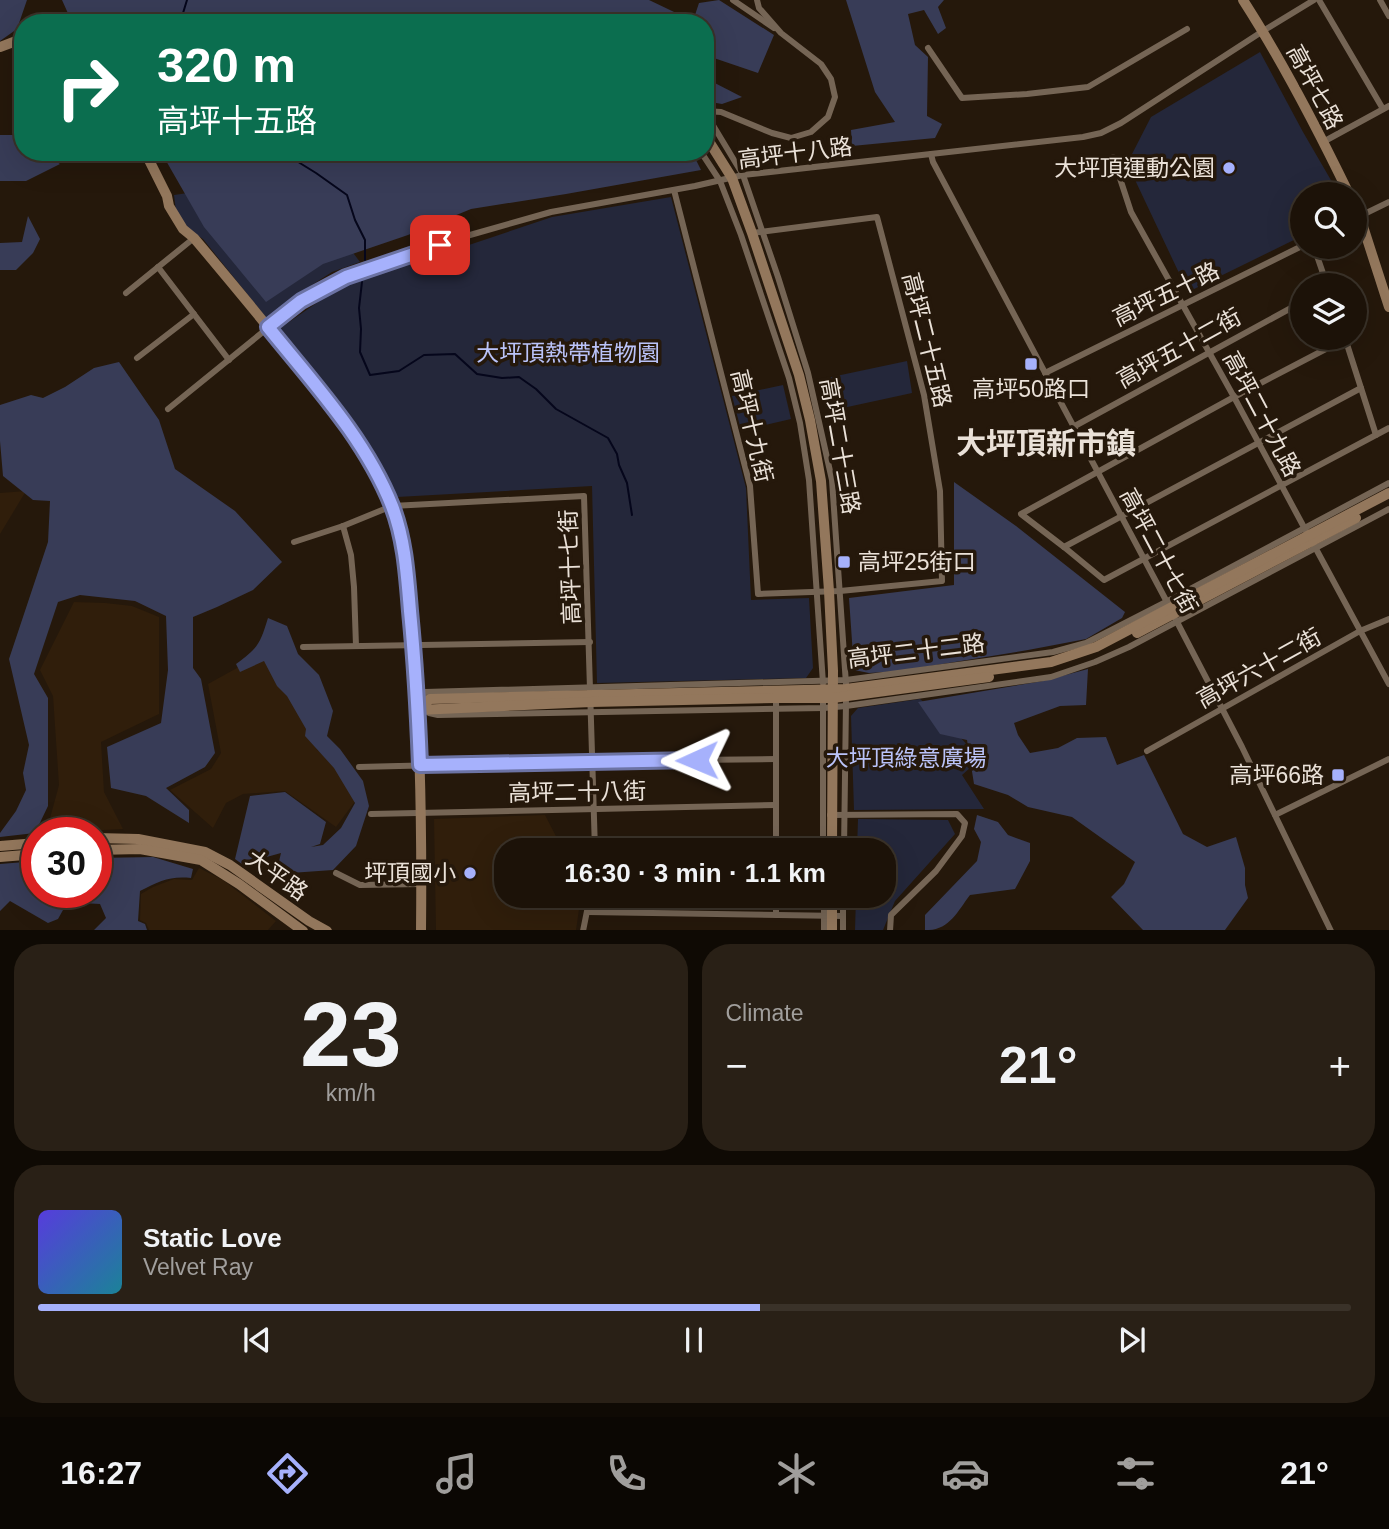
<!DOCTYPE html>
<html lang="en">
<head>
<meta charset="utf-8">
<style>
	:root { --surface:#1c1208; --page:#292016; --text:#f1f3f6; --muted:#a09e9c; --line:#3a3229; --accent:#a6b1fc }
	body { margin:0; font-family:Arial,"Noto Sans TC",sans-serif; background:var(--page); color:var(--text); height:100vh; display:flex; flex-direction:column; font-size:26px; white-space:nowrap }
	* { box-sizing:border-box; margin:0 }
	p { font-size:23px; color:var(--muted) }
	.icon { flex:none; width:38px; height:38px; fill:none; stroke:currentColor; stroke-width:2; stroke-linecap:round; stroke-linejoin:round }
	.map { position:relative; height:930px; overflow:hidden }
	.panel { display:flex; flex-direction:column; gap:14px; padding:14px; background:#0f0a04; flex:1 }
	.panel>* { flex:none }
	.top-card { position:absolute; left:14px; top:14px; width:700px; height:147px; border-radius:28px; box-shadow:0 7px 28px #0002,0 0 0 2px var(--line); background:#0b6e4f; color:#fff; overflow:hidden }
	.controls { position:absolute; left:1290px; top:182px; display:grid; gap:14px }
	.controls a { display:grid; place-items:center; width:77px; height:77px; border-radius:50%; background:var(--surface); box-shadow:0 7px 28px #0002,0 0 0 2px var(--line); font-size:35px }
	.speed { position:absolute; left:21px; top:817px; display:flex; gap:14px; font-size:35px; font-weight:700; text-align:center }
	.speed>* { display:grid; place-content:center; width:91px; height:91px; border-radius:50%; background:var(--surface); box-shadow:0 7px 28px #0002,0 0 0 2px var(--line); line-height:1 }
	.speed .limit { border:10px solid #d22; background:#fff; color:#111 }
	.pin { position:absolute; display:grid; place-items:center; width:60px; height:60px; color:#fff; margin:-30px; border-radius:14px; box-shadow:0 4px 10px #0006 }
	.me { position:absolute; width:77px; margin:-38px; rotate:269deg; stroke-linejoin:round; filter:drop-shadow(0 0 5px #0008) }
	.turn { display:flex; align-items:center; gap:24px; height:147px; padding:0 28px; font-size:32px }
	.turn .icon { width:91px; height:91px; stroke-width:2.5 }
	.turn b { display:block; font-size:49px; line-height:60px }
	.big { font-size:52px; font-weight:600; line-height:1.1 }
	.panel .card { flex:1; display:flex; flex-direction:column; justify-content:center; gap:10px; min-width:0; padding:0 24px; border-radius:28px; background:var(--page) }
	.panel .dial { align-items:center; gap:0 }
	.dial b { font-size:91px; line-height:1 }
	.song { display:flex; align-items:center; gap:21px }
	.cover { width:84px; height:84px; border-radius:10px; background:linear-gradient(135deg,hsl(250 70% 55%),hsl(190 70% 35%)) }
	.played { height:7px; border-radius:4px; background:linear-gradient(90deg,var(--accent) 55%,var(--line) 55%) }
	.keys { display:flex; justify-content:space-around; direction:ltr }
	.heat { display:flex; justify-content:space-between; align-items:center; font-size:38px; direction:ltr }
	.panel .tiles { flex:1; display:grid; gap:14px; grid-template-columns:1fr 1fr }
	.card:last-child { grid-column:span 2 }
	.trip { position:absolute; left:494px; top:838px; width:402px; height:70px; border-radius:28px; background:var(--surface); box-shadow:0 7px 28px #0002,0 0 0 2px var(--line); font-weight:600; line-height:70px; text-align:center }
	.tab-bar { display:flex; height:112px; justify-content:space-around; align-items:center; background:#0b0703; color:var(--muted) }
	.tab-bar .icon { width:49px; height:49px }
	.tab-bar .current { color:var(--accent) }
	.tab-bar b { font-size:32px; color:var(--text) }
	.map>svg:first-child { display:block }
	.built { fill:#301e0b }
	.green { fill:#24273a }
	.forest { fill:#383c57 }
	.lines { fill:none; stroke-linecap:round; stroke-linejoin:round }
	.stream { stroke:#05061b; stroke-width:2 }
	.street { stroke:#756555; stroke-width:6 }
	.secondary { stroke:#93775c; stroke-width:10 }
	.route-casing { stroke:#6c73a4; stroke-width:18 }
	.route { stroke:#a6b1fc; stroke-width:12 }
	.poi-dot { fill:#a6b1fc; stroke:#25180b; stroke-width:2.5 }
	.labels { text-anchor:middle; stroke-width:7; stroke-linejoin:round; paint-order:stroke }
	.street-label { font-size:23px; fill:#eae1d8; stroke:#25180b }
	.poi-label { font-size:23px; fill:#eae1d8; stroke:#25180b; text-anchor:end }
	.park-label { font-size:23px; fill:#bac3f9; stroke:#25180b }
	.district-label { font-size:30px; font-weight:bold; fill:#eae1d8; stroke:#25180b }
</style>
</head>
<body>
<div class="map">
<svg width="1389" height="931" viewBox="0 0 1389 931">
	<rect width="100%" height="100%" fill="#25180b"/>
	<g class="built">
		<polygon points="26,491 0,534 0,493"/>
		<polygon points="74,602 105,603 132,606 159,617 159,714 101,742 104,792 123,829 46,833 59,785 53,696 40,670"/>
		<polygon points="266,652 315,737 317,750 331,760 356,800 336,827 285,791 243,794 226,803 213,828 170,790 211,769 221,753 208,684"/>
		<polygon points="545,815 560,844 585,850 506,850 506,896 581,896 576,930 436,930 434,819"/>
		<polygon points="199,868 223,880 276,921 268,930 149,930 146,923 140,920 141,894 153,887 174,879 192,880"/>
	</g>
	<g class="green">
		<polygon points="1260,52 1303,132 1339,194 1302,194 1302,236 1188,292 1136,182 1132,154 1151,117"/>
		<polygon points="209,190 351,250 360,262 332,272 298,294 268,320 203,239 188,229 176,211 174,195"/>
		<polygon points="671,197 746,488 751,600 809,598 813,668 806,678 597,683 592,486 397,497 374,457 336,399 279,329 347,282 451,251 552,217"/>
		<polygon points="907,361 912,393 829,411 822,379"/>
		<polygon points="783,385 791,419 748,429 740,426 732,396"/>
		<polygon points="920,699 950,726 980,759 962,775 984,809 854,810 851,716 858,708"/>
		<polygon points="858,819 948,820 955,834 895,901 883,930 855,931 856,896 884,896 884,850 857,850"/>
	</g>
	<g class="forest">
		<polygon points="0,0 27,0 17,29 0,41"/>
		<polygon points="62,0 649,0 693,21 699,3 719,0 774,35 758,73 705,55 705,23 70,23 71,20"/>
		<polygon points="846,0 944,0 938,7 946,28 938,34 924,10 908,14 915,45 928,57 927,116 942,124 935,138 852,146 851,130 895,122 875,92"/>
		<polygon points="705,80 709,80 742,97 722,104 705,101"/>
		<polygon points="0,135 17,135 23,140 23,152 42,152 60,164 26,181 0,181"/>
		<polygon points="161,152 692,152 701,170 566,194 471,209 408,235 323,264 266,302 204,227"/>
		<polygon points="28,216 40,239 33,253 16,270 0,270 0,243 22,242"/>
		<polygon points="119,362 159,420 175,469 235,511 282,562 253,590 217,607 193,617 193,668 201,679 215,753 205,767 166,788 189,810 189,823 146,796 111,788 107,747 161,723 168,670 166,616 135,601 80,595 58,602 34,674 48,698 48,806 35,833 0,837 0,833 16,811 26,790 23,773 29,745 9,659 48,542 50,501 33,500 3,476 0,441 0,405 31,395 43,398 65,387 94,368"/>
		<polygon points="954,482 1016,526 1125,612 1122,618 1086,639 1028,650 899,671 869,673 854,670 849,598 954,585"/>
		<path d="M 268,618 L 287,626 L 298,654 L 319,675 L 333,711 L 327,736 L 340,749 L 363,781 L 369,806 L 356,846 L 333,870 L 276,874 L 281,853 L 242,864 L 235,859 L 250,796 L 285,792 L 326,822 L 320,844 L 311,847 L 323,845 L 341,828 L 355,803 L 334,768 L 305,736 L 306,729 L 287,696 L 277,686 L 264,661 L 240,672 L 236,664 C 258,648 260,644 268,618 Z"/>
		<polygon points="1088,669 1086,705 1060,706 1014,723 1018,735 1030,753 1058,748 1077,738 1106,737 1117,765 1144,755 1183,834 1207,847 1236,837 1245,868 1245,885 1248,898 1225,930 1143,930 1111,897 1124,884 1135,862 1072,817 1028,807 1008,795 974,784 967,740 940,734 918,702 1043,681"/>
		<path d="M 977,815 L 998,822 L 1008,835 L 1030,843 L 1030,861 L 1015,889 L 970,895 C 957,912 949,931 925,930 L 925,915 L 977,861 L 981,842 L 974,829 Z"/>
		<path d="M 153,857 L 193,869 L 191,878 C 169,876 160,881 140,891 L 138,921 L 145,924 L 147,930 L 94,930 L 106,918 L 100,904 L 82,903 L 63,910 L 58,919 L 48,923 L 10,901 L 0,911 L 0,864 L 37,861 L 37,892 L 96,892 L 96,858 Z"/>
	</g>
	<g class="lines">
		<g class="stream">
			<polyline points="180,23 187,0"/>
			<path d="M 180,152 C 195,167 221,158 239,152"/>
			<polyline points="282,152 316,173 347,195 355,220 365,240 365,260"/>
			<polyline points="362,282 359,308 361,329 360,352 370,375 399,371 424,355 455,354 477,374 502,378 519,377 536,389 556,409 608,438 617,454 619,465 627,483 632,515"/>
		</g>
		<g class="street">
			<polyline points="733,0 774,28"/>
			<polyline points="1319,0 1383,109"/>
			<polyline points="1380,0 1389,16"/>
			<polyline points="928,48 962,98 1027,94 1088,87 1187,29"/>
			<polyline points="705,111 721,112 772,133 791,138 811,132 828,117 835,97 831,79 821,64 781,33 759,8 757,0"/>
			<polyline points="705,112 743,175 778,277 808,373 832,480 846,684"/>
			<polyline points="1323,142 1389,106"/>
			<polyline points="701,152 720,181 741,235 789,378 800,423 809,480 823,683"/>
			<polyline points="931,154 933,162 1168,604"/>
			<polyline points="1113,157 1131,212 1234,397 1306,531"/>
			<polyline points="674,190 750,486 758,594 840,591 942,581 940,491 924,395 877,217 752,233"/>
			<polyline points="1354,219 1389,202"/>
			<polyline points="1314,247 1327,285"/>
			<polyline points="158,267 229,360"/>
			<polyline points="126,293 194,238"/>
			<polyline points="1345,338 1376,435"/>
			<polyline points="1345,339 1234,397 1021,514 1064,547 1104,580 1389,428"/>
			<polyline points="137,358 194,314"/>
			<polyline points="1045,373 1302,246"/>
			<polyline points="168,409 301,301 346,277 463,237 551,212 695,186 743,175 1083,137 1101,133 1121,123 1263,31 1314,0"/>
			<polyline points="1073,427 1302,302"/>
			<polyline points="343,526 351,555 354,587 356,646"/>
			<polyline points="294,542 343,526 392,506 584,496 595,850"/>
			<polyline points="1064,547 1361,388"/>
			<polyline points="1315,547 1389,684"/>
			<polyline points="1176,620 1242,747 1331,931"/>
			<polyline points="303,647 590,642"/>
			<polyline points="823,694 823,850"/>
			<polyline points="419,707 425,692 846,680 1053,652 1086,643 1166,602 1389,483"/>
			<polyline points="429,713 438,715 824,708 846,706 1051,677 1095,662 1129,647 1389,509"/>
			<polyline points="1147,751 1360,631 1389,619"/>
			<polyline points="359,767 593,761 776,759"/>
			<polyline points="371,814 775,805"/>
			<polyline points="830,815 957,814 965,823 962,836 936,871 891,915 890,931"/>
			<polyline points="1275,815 1389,759"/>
			<polyline points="776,850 776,695"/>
			<polyline points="844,850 846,702"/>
			<polyline points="336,873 360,885 421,884"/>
			<polyline points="776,896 776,915"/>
			<polyline points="824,896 824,931"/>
			<polyline points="588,912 843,916"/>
			<polyline points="583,931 590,896"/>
			<polyline points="843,931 843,896"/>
		</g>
		<g class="secondary">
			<path d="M 1243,0 C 1283,62 1317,128 1349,194"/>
			<polyline points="0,47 16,41 23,41"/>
			<polyline points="705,135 732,178 752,233 799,375 810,420 821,481 829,591 833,671 832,850"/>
			<path d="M 145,152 L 167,196 L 169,206 L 183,229 L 194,238 C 232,283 269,328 306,374 C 339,416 373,457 392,507 C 408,547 409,591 412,633 C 421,732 422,831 421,931"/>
			<polyline points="1354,206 1360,217 1389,307"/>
			<polyline points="1137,633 1356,518"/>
			<polyline points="418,710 430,699 846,689 1051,662 1096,647 1389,493"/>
			<polyline points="418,710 591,702 776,698 833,698 989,677"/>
			<polyline points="96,838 138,839 205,852 230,865 309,921 327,931"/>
			<polyline points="0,846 37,843"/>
			<polyline points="96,850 140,849 201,860 239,884 303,931"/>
			<polyline points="0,857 37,854"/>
			<polyline points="832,896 832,931"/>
		</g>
	</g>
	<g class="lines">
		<defs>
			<path id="route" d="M 440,245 L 346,277 L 301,301 L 268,327 C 313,383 365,438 392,506 C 405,540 407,575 410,611 C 415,662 418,713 420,765 L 697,760"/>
		</defs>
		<use href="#route" class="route-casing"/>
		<use href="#route" class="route"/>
	</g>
	<g class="poi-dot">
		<circle cx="1229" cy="168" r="7"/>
		<rect x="1024" y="357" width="14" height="14" rx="3.5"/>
		<rect x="837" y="555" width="14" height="14" rx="3.5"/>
		<rect x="1331" y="768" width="14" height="14" rx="3.5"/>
		<circle cx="470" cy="873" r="7"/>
	</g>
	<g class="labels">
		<g class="street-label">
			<text transform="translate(1315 87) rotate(62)" y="8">高坪七路</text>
			<text transform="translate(795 153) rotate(-7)" y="8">高坪十八路</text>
			<text transform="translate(1166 294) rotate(-26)" y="8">高坪五十路</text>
			<text transform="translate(927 340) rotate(76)" y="8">高坪二十五路</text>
			<text transform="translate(1179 348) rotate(-29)" y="8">高坪五十二街</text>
			<text transform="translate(1262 414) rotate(62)" y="8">高坪二十九路</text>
			<text transform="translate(752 426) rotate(77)" y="8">高坪十九街</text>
			<text transform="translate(840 446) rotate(80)" y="8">高坪二十三路</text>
			<text transform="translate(1159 551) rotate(62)" y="8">高坪二十七街</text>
			<text transform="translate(570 567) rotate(-92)" y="8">高坪十七街</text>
			<text transform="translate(916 651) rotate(-7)" y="8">高坪二十二路</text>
			<text transform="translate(1259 668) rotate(-29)" y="8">高坪六十二街</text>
			<text transform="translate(577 792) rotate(-1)" y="8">高坪二十八街</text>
			<text transform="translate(277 875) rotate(35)" y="8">大平路</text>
		</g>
		<g class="poi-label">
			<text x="1215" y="176">大坪頂運動公園</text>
			<text x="1031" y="397" text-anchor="middle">高坪50路口</text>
			<text x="858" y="570" text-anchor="start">高坪25街口</text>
			<text x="1324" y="783">高坪66路</text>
			<text x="456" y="881">坪頂國小</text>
		</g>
		<g class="park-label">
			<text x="568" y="361">大坪頂熱帶植物園</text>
			<text x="906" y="766">大坪頂綠意廣場</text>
		</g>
		<g class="district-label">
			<text x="1046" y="454">大坪頂新市鎮</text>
		</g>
	</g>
</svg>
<div class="controls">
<a><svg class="icon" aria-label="search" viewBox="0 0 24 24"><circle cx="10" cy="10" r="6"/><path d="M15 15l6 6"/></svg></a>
<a><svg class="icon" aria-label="layers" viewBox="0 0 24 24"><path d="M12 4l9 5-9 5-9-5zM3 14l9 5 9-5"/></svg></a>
</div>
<div class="speed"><div class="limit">30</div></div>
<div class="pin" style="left:440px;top:245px;background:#d93025"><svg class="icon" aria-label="arrive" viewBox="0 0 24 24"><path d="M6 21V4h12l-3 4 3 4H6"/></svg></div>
<svg class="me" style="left:697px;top:760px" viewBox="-20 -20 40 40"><path d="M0-17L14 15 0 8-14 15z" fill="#a6b1fc" stroke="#fff" stroke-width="4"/></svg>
<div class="trip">16:30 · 3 min · 1.1 km</div>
<div class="top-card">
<div class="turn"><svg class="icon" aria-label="right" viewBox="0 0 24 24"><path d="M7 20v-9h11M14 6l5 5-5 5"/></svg><div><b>320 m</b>高坪十五路</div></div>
</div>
</div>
<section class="panel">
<div class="tiles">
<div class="card dial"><b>23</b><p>km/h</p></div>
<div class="card"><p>Climate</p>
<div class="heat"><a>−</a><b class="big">21°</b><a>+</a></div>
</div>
<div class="card">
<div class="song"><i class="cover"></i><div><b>Static Love</b><p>Velvet Ray</p></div></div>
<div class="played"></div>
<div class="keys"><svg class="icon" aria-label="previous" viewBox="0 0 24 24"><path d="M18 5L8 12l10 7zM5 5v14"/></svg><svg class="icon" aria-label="pause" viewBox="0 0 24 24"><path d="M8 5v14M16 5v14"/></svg><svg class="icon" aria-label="next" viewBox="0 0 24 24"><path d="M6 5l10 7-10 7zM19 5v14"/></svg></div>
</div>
</div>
</section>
<nav class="tab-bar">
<b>16:27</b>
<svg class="icon current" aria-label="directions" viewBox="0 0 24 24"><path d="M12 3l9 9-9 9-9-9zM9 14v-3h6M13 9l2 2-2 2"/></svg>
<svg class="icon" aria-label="music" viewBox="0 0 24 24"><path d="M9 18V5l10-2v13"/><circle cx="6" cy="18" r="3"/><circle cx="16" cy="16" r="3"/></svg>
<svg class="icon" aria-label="phone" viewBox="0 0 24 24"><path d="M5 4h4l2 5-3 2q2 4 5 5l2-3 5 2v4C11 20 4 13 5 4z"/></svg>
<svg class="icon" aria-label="climate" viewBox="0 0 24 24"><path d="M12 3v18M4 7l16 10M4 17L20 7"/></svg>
<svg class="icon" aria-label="car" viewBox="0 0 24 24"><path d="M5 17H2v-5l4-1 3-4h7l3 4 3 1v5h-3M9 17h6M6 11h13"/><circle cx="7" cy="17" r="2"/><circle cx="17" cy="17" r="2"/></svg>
<svg class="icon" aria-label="filters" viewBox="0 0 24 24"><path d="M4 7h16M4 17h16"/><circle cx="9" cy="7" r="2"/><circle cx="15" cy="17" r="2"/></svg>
<b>21°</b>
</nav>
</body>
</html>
